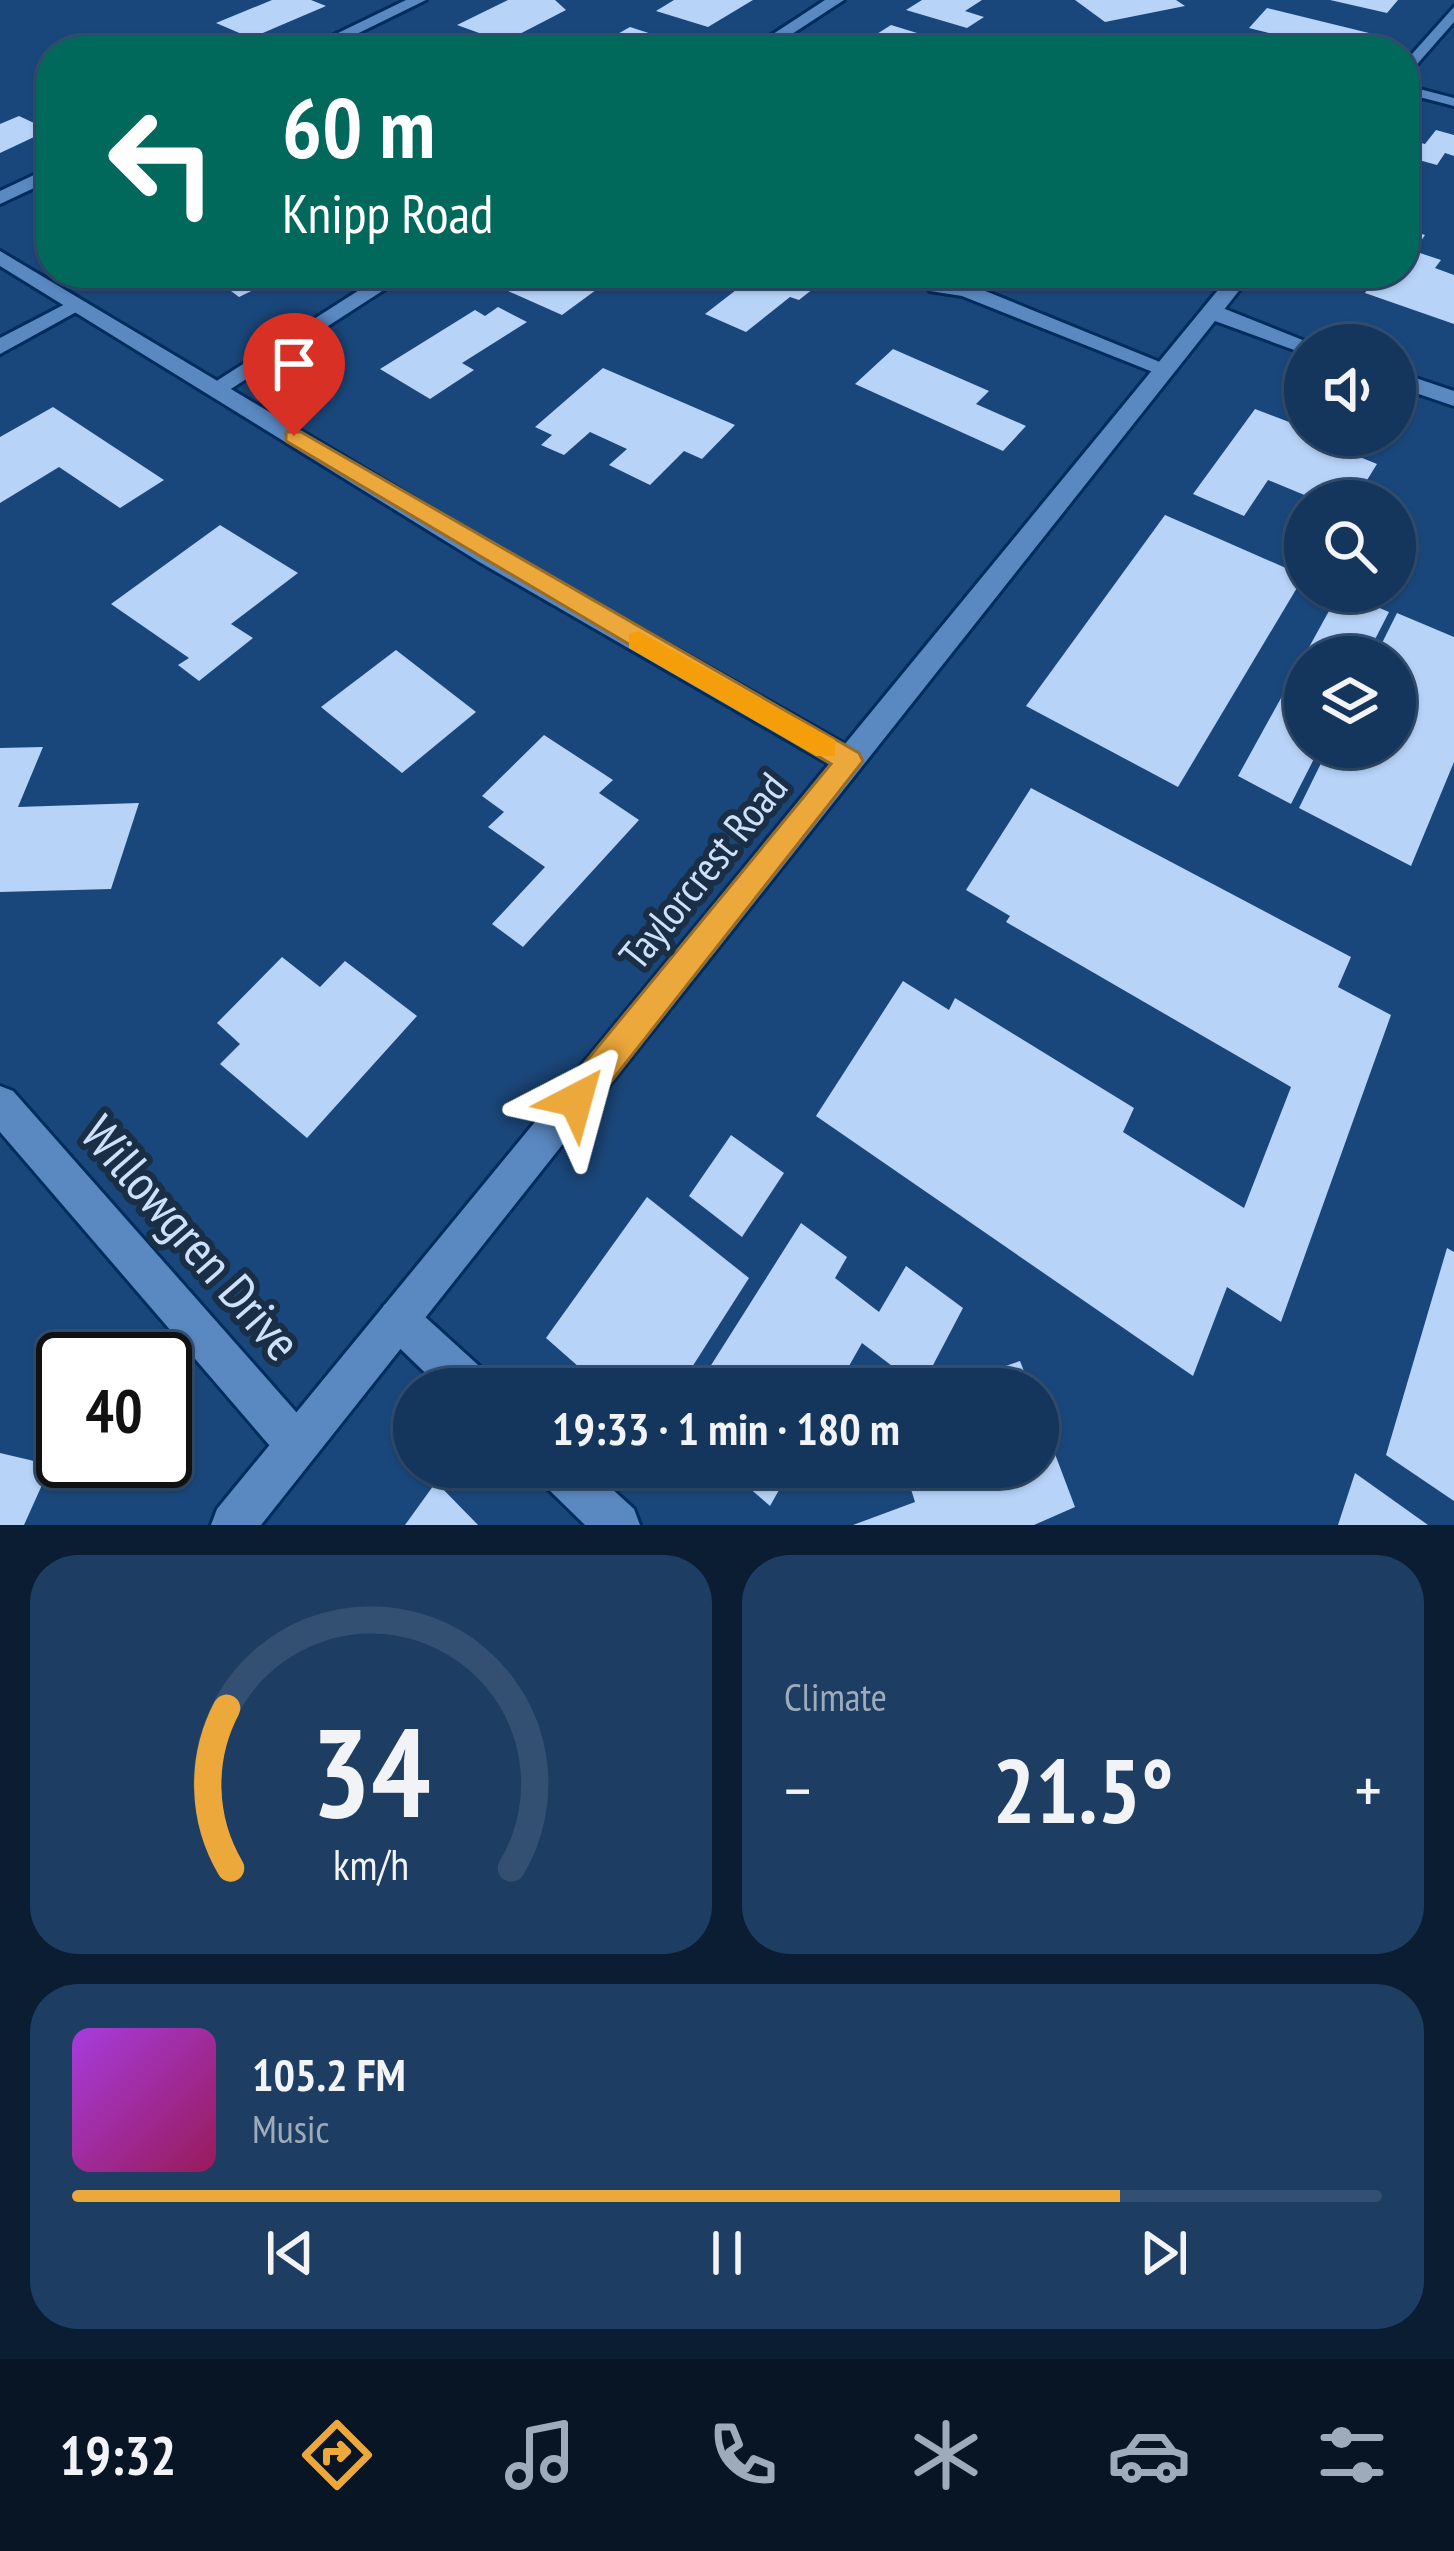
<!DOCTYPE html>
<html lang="en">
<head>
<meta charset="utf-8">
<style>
	:root { --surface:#14355c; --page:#1d3d62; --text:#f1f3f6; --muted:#9dabbb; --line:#335072; --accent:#eda83b }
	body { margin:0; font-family:"PT Sans Narrow",sans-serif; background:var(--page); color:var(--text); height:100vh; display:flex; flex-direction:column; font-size:45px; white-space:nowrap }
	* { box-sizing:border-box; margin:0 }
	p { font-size:39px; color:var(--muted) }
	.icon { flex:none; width:66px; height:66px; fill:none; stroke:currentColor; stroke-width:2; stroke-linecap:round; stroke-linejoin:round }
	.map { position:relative; height:1525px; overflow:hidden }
	.side { display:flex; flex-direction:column; gap:30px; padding:30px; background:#0b1d33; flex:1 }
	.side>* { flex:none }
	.top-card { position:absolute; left:36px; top:36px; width:1383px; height:252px; border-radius:48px; box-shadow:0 3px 9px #0004,0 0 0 3px var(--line); background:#00695c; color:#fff; overflow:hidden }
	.controls { position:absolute; left:1284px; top:324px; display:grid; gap:24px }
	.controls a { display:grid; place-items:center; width:132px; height:132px; border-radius:50%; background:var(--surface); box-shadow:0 3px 9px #0004,0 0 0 3px var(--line); font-size:60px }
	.speed { position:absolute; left:36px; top:1332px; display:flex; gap:24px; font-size:60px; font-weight:700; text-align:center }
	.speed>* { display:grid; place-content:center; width:156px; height:156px; border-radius:50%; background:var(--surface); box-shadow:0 3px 9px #0004,0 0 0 3px var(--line); line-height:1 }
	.speed .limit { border:6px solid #111; border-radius:18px; background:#fff; color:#111 }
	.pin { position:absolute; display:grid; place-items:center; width:102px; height:102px; color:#fff; margin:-123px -51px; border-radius:50% 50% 50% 0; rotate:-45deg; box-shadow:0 0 12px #0007 }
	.pin .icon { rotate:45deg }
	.me { position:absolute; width:132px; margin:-66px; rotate:39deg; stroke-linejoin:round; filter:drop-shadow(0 0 9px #0008) }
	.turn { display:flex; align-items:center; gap:42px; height:252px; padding:0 48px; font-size:54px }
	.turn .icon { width:156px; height:156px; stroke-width:2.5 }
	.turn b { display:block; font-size:84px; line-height:102px }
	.big { font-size:90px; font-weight:600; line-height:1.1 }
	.side .widget { flex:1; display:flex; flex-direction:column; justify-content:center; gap:18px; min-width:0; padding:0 42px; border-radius:48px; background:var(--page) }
	.side .dial { align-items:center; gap:0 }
	.dial svg { height:312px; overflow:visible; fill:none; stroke:var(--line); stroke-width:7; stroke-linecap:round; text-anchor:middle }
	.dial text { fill:var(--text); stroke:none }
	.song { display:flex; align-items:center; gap:36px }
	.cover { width:144px; height:144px; border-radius:18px; background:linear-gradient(135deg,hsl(280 70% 55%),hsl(330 70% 35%)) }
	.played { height:12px; border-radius:6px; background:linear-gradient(90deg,var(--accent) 80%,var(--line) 80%) }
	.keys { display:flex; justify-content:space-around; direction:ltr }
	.heat { display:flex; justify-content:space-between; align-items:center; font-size:66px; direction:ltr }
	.side .tiles { flex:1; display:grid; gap:30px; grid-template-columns:1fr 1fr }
	.widget:last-child { grid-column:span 2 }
	.trip { position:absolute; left:393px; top:1368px; width:666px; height:120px; border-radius:60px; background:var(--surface); box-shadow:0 3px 9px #0004,0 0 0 3px var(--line); font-weight:600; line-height:120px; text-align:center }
	.tabs { display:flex; height:192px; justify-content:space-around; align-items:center; background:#081525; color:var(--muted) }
	.tabs .icon { width:84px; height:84px }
	.tabs .selected { color:var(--accent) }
	.tabs b { font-size:54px; color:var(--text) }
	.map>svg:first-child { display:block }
	.building { fill:#b7d3f7 }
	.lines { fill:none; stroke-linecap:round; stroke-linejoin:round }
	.service-casing { stroke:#002b5d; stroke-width:6 }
	.minor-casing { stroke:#002b5d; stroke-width:6 }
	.tertiary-casing { stroke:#002b5d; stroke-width:6 }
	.service { fill:#5a88c1; fill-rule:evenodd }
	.minor { fill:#5a88c1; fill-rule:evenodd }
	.tertiary { fill:#5a88c1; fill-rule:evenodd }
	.route { fill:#eda83b; stroke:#9a6d26; stroke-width:3 }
	.slow { fill:#f59e0b }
	.labels { text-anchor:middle; stroke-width:12; stroke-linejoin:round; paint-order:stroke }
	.street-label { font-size:42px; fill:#cee1fa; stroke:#1a2e45 }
	.near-street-label { font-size:51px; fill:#cee1fa; stroke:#1a2e45 }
</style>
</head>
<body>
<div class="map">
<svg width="1454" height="1525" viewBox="0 0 1454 1525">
	<rect width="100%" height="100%" fill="#1a477b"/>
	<g class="building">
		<polygon points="272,0 311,0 326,6 251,38 216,23"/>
		<polygon points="508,0 555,0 566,10 504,42 457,25"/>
		<polygon points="674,0 753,0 708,27 656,11"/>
		<polygon points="922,0 982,0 965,11 984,17 967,28 906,10"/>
		<polygon points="1075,0 1176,0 1185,6 1105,22"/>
		<polygon points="1330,0 1398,0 1387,13"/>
		<polygon points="1267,8 1369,33 1358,48 1325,40 1321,46 1249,28"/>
		<polygon points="891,25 956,45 947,51 850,51"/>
		<polygon points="630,27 664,38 656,42 667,46 659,51 587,51"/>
		<polygon points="19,116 49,130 0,153 0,124"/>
		<polygon points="1436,130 1454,135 1454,156 1445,153 1437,165 1404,156 1406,139 1425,144"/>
		<polygon points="1404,228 1425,235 1414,251 1441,260 1435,268 1454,275 1454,324 1365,293 1376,278 1363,273 1404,273"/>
		<polygon points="207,273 288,273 239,297"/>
		<polygon points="516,273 634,273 610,291 600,287 562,315 497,286"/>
		<polygon points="758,273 833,273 799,300 790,297 746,332 705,314"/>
		<polygon points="498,307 527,322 462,363 474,370 430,399 380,369 475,310 485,316"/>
		<polygon points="893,349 989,391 976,404 1026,426 1003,451 855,384"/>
		<polygon points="603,368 735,425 702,459 684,451 650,485 609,465 627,449 590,432 564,455 541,445 552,435 535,427"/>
		<polygon points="53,407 164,480 120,508 59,467 0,503 0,437"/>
		<polygon points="1255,409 1305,428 1305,435 1344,443 1340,449 1377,464 1354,501 1319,501 1268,480 1244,516 1193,494"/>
		<polygon points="1165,515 1304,576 1178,787 1026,706"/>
		<polygon points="220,525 298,573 231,624 253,638 199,681 178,665 189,658 111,604"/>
		<polygon points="1340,591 1389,612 1366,657 1305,657 1305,747 1320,747 1291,804 1238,776"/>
		<polygon points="1397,613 1454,637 1454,762 1411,866 1299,808 1329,747 1395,747 1395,657 1375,657"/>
		<polygon points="396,650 476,712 402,773 321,707"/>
		<polygon points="544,735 613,780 599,793 639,820 523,947 492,924 545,867 488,827 504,812 482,796"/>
		<polygon points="43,747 18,807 139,803 111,889 0,892 0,748"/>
		<polygon points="1031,788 1351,957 1338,987 1391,1015 1281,1322 1227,1287 1193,1376 816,1116 903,981 949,1010 955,998 1134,1108 1123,1132 1244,1208 1291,1087 1006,922 1010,916 966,890"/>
		<polygon points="282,957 320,987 345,961 417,1016 307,1138 220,1064 240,1044 217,1023"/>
		<polygon points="731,1135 784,1173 742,1237 689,1196"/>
		<polygon points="647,1197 749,1278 678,1389 604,1389 546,1338"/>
		<polygon points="801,1223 847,1257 835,1278 879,1312 906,1266 963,1308 921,1388 862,1343 836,1389 696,1389"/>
		<polygon points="1447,1248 1454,1252 1454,1501 1386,1455"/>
		<polygon points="1020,1361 1031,1389 940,1389 940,1388"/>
		<polygon points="1038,1409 1075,1507 1034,1525 853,1525 915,1502 904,1467 1038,1467"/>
		<polygon points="0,1453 51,1465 24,1525 0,1525"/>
		<polygon points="725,1467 792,1467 770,1506"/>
		<polygon points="1355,1473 1428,1525 1338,1525"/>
		<polygon points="436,1482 478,1525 405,1525"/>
	</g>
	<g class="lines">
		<defs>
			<polygon id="service" points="1404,85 1454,98 1454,106 1404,93"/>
			<g id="minor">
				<polygon points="406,0 426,0 322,51 301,51"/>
				<polygon points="825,0 844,0 766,51 747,51"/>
				<polygon points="51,167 51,180 0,204 0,191"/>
				<polygon points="386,273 410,273 223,394 215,396 204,389"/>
				<polygon points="937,281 973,286 1177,369 1166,376 1158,374 962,296 930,291 927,287"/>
				<polygon points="71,301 89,305 0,354 0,338"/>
				<polygon points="1204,307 1220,307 1315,345 1305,345 1305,353 1297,351 1204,317"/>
				<polygon points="1395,371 1454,391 1454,406 1395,386"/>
				<polygon points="0,1086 13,1091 312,1430 319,1445 312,1460 297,1467 282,1460 0,1132"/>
				<polygon points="398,1299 412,1305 488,1374 494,1389 442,1389 384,1333 378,1319 384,1305"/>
				<polygon points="534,1467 588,1467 634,1509 640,1525 585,1525 541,1482"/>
			</g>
			<g id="tertiary">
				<polygon points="1454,7 1454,22 1404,79 1404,63"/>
				<polygon points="0,251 499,549 845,744 1232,273 1253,273 261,1525 211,1525 217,1509 829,764 481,563 0,266"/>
			</g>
		</defs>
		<use href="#service" class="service-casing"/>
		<use href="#minor" class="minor-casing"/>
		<use href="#tertiary" class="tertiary-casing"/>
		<use href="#service" class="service"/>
		<use href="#minor" class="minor"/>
		<use href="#tertiary" class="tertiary"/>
	</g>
	<polygon class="route" points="286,432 301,432 859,753 863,761 588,1111 576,1116 564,1111 559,1100 564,1088 831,764 286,441"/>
	<polygon class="slow" points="638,631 835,740 835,756 816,756 629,648 629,634"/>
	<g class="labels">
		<g class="street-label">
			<text transform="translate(703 871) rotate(-51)" y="15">Taylorcrest Road</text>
		</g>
		<g class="near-street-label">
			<text transform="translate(191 1238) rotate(49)" y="18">Willowgren Drive</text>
		</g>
	</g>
</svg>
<div class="controls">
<a><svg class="icon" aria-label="sound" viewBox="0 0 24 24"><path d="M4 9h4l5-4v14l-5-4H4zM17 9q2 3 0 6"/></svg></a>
<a><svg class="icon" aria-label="search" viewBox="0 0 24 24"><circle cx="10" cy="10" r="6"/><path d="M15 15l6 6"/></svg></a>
<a><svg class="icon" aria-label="layers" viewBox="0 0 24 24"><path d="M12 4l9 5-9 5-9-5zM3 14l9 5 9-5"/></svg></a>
</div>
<div class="speed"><div class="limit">40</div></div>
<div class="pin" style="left:294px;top:436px;background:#d93025"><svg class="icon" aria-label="arrive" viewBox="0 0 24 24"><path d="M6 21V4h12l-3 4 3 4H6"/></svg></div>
<svg class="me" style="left:576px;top:1100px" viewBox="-20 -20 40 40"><path d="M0-17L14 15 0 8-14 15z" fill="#eda83b" stroke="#fff" stroke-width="4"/></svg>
<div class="trip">19:33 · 1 min · 180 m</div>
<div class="top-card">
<div class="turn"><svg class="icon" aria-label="left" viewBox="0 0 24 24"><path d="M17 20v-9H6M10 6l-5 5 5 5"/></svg><div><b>60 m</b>Knipp Road</div></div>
</div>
</div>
<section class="side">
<div class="tiles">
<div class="widget dial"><svg viewBox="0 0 100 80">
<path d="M14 69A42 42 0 1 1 86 69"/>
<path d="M14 69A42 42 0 0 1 13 28" stroke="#eda83b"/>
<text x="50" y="56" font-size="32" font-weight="700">34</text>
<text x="50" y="72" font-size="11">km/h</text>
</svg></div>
<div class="widget"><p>Climate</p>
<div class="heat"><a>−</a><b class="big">21.5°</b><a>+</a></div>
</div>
<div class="widget">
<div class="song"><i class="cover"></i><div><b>105.2 FM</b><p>Music</p></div></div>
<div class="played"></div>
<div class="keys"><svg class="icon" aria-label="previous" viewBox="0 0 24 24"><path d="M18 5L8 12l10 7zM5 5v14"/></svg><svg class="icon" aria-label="pause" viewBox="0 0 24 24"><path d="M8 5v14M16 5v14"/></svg><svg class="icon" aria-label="next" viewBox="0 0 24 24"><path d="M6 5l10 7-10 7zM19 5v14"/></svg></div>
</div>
</div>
</section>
<nav class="tabs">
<b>19:32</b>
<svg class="icon selected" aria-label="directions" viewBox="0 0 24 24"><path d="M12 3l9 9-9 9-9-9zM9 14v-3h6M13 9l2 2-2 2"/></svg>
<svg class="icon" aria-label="music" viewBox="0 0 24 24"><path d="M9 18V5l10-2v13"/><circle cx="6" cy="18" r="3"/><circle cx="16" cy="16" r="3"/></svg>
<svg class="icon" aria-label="phone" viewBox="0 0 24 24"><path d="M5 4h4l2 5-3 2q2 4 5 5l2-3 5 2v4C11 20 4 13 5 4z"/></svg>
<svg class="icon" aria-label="climate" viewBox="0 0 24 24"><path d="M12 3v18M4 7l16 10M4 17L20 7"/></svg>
<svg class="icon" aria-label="car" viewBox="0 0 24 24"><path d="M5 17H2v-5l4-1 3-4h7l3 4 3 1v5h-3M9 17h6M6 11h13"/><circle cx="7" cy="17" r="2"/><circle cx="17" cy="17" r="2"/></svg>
<svg class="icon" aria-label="filters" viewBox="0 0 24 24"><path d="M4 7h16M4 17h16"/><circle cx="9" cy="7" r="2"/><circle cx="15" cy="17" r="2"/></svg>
</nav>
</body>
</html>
